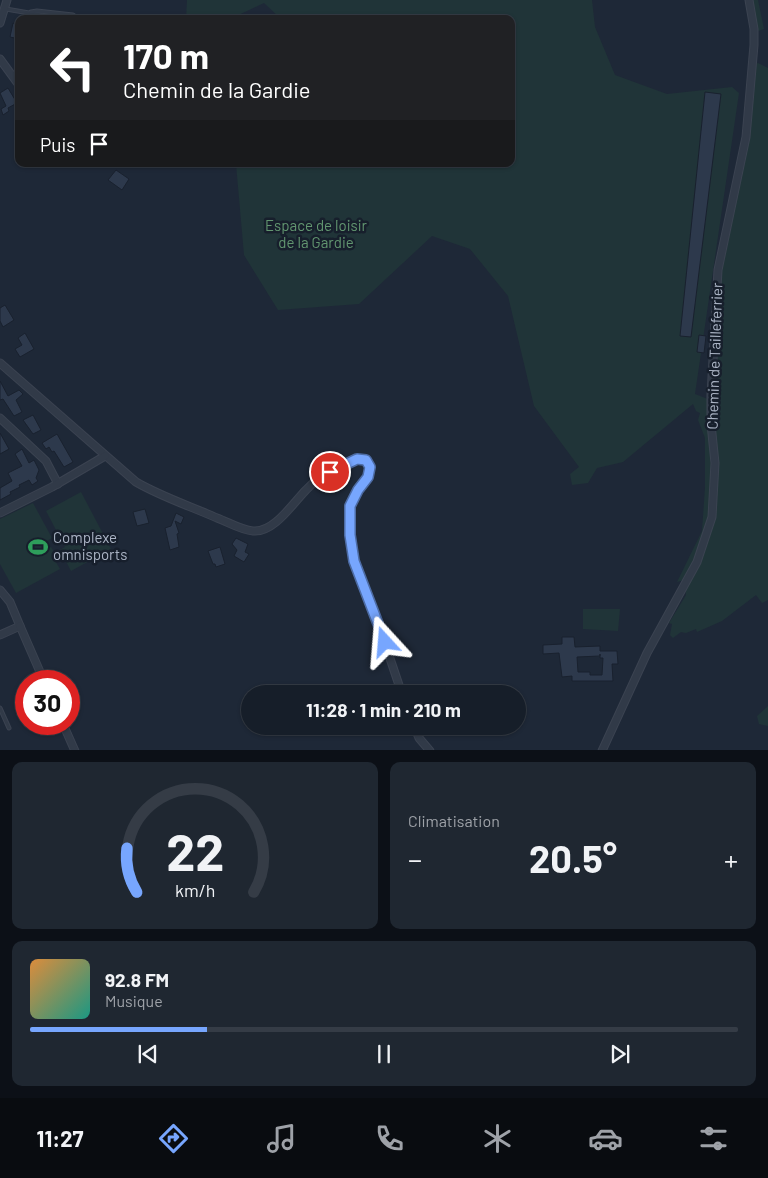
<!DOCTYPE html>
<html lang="fr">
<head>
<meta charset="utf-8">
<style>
	:root { --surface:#161e29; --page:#1f2731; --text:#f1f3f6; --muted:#9ea2a8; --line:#353c46; --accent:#77a6fe }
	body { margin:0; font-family:Barlow,sans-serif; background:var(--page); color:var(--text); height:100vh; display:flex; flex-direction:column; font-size:19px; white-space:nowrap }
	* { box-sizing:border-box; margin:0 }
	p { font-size:16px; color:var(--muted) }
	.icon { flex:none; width:28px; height:28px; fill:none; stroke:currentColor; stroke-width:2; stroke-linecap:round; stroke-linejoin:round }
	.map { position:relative; height:750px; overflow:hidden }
	.details { display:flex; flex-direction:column; gap:12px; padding:12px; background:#0c1017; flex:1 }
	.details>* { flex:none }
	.hud { position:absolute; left:15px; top:15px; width:500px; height:152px; border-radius:10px; box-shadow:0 1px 4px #0004,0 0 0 1px var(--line); background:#202124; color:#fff; overflow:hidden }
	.speed { position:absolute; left:15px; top:670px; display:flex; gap:10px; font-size:25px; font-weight:700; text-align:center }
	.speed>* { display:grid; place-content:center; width:65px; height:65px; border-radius:50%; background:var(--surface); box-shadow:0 1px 4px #0004,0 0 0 1px var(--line); line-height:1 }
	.speed .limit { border:8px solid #d22; background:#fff; color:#111 }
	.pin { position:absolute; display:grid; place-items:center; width:42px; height:42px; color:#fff; margin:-21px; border:2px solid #fff; border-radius:50%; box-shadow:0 1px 5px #0007 }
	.me { position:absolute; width:55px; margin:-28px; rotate:341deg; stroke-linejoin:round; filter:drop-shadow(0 0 4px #0008) }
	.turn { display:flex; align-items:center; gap:18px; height:105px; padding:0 25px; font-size:22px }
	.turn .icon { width:65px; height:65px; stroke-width:2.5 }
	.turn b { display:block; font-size:35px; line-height:42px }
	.then { display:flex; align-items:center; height:48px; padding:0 25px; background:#0003; gap:10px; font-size:19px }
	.big { font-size:38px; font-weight:700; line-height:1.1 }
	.details .card { flex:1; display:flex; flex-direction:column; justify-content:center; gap:8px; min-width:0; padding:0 18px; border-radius:10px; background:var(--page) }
	.details .dial { align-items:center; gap:0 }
	.dial svg { height:130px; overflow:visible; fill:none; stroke:var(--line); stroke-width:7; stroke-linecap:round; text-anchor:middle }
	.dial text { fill:var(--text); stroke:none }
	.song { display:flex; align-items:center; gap:15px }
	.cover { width:60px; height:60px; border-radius:8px; background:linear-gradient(135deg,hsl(30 70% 55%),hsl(170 70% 35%)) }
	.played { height:5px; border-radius:2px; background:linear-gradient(90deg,var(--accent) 25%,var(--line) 25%) }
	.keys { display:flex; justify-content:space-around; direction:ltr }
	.heat { display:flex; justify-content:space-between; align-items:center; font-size:28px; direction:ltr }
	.details .tiles { flex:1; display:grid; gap:12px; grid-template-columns:1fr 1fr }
	.card:last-child { grid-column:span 2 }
	.trip { position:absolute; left:241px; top:685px; width:285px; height:50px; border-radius:25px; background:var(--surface); box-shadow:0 1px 4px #0004,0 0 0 1px var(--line); font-weight:700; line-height:50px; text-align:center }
	.menu { display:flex; height:80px; justify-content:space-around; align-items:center; background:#090c10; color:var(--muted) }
	.menu .icon { width:35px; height:35px }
	.menu .on { color:var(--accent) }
	.menu b { font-size:22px; color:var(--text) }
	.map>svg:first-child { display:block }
	.green { fill:#203438 }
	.building { fill:#2d394c; stroke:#19212e; fill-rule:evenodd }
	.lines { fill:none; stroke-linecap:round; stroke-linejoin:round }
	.service-casing { stroke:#3b4351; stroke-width:5 }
	.minor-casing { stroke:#3b4351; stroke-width:9 }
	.service { stroke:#313a48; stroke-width:3 }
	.minor { stroke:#313a48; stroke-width:7 }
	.route-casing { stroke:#4d6ca5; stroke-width:12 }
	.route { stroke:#77a6fe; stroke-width:9 }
	.labels { text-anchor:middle; stroke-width:5; stroke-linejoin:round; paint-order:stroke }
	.park-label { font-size:15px; fill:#629670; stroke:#171f2c }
	.street-label { font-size:15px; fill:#abb4c5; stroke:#171f2c }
	.poi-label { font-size:15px; fill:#abb4c5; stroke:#171f2c; text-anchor:start }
</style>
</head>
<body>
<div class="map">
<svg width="768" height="751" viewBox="0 0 768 751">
	<rect width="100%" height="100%" fill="#1e2837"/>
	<g class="green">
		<polygon points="187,0 592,0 595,27 615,75 667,94 732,87 739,93 695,394 713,401 721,271 755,64 758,63 768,68 768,600 762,603 756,595 722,621 697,632 696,629 686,633 681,632 673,638 670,635 672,624 669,623 686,595 684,580 677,582 702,531 705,487 705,438 698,420 700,413 696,411 693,404 623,462 597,468 588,483 572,485 570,474 579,467 534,406 508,296 470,249 432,236 359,304 278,310 244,255 236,164 511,164 511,19 281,19 264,3 230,19 186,19"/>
		<polygon points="752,0 758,0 764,29 758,31"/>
		<polygon points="81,492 111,549 71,571 60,550 65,547 46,511"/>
		<polygon points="33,503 52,538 45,542 49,548 51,547 57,557 54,559 60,569 16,593 0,564 0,519"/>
		<polygon points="583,609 620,609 618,631 583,629"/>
		<polygon points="768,706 768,726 759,724 757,716"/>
	</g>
	<g class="building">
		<polygon points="13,23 19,25 19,39 10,37"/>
		<polygon points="8,88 17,103 8,108 9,111 3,115 1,109 6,106 0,93"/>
		<polygon points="705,92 721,94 691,337 680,336"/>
		<polygon points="116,170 129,179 122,190 108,180"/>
		<polygon points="5,305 14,320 3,327 0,321 0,308"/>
		<polygon points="25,333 34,349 20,357 15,349 22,345 18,338"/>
		<polygon points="699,335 706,336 704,353 697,352"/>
		<polygon points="0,381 8,396 19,390 23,394 16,400 22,412 14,416 3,399 0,400"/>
		<polygon points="33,415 41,430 33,434 23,420"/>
		<polygon points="0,433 9,449 0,454"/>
		<polygon points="57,434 73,462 64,467 54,451 52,452 49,447 46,449 42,443"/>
		<polygon points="22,449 29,463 34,460 39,470 36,478 38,481 32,485 29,480 19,485 20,487 10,492 11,494 0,500 0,488 12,481 8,473 22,466 15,454"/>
		<polygon points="145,509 149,523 137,526 133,512"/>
		<polygon points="176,513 184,517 181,524 175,521 179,533 177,534 179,547 170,550 165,528 171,526"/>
		<polygon points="236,538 248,544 245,552 249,554 244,562 234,556 237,550 232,544"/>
		<polygon points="220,547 225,564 216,567 215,564 213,564 208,551"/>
		<path d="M 562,637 L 574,637 L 575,647 L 600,646 L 600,651 L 617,651 L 618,664 L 612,664 L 613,681 L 572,681 L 572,676 L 562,677 L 559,653 L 543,654 L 543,645 L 562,644 ZM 600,654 L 600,658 L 603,658 L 602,675 L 590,675 L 590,672 L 578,672 L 577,657 L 600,656 Z"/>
	</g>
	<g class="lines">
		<defs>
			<g id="service">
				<polyline points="6,9 64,19"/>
				<polyline points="31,12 37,11 73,15 78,19"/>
				<polyline points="0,708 9,728"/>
			</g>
			<g id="minor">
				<polyline points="0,23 7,0"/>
				<polyline points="0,59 19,85"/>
				<path d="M 0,363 L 136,482 C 162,497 190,506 217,518 C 228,522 241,530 253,531 C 274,533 293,503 306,490 C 319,476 347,458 366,460 L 370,467 L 368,477 L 358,490 L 350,506 L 350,535 L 354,561 L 373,608 L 402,694"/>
				<polyline points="0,418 46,461 58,484"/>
				<polyline points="0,513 52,487 105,456"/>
				<polyline points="0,590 10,602 20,626 0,635"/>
				<polyline points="20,626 44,681"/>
				<polyline points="63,724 75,751"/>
				<polyline points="414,726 419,738 430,751"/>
				<polyline points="602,751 647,653 697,562 712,517 715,463 711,424 711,395 718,270 746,137 754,45 754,29 749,0"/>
			</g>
		</defs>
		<use href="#service" class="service-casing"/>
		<use href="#minor" class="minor-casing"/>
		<use href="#service" class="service"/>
		<use href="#minor" class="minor"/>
	</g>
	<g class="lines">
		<defs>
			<polyline id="route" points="330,472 357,459 366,460 370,467 368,477 358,490 350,506 350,535 354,561 385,642"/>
		</defs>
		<use href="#route" class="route-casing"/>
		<use href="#route" class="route"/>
	</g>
	<defs>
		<symbol id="stadium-bare" viewBox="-9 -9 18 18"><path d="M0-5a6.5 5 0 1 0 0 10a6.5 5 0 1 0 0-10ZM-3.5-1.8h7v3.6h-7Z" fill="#2e9e5b" stroke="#171f2c" stroke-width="2.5" paint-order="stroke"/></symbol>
	</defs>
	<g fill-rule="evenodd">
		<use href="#stadium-bare" x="24" y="533" width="28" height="28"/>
	</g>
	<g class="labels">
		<g class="park-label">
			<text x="316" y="231">Espace de loisir<tspan x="316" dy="17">de la Gardie</tspan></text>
		</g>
		<g class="street-label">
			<text transform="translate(715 356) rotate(-88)" y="5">Chemin de Tailleferrier</text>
		</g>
		<g class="poi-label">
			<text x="53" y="543">Complexe<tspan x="53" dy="17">omnisports</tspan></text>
		</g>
	</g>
</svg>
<div class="speed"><div class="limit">30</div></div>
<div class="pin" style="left:330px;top:472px;background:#d93025"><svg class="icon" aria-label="arrive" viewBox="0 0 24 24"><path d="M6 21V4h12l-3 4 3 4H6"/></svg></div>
<svg class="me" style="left:385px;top:642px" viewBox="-20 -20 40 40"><path d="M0-17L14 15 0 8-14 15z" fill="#77a6fe" stroke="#fff" stroke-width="4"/></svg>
<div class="trip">11:28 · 1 min · 210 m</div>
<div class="hud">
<div class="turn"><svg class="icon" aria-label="left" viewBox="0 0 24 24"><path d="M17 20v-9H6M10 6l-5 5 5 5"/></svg><div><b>170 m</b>Chemin de la Gardie</div></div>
<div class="then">Puis<svg class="icon" aria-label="arrive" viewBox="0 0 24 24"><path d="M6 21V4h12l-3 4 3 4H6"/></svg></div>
</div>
</div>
<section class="details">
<div class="tiles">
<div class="card dial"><svg viewBox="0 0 100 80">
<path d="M14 69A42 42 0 1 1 86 69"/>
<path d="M14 69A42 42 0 0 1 8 42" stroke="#77a6fe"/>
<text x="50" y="56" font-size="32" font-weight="700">22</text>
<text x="50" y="72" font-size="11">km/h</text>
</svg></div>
<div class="card"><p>Climatisation</p>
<div class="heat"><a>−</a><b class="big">20.5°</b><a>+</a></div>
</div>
<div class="card">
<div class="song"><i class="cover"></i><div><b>92.8 FM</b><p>Musique</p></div></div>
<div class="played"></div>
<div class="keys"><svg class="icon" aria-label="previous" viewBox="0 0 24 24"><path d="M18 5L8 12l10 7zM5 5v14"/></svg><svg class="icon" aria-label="pause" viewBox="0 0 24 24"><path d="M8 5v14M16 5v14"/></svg><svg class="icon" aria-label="next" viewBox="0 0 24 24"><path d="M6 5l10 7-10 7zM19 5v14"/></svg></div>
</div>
</div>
</section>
<nav class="menu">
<b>11:27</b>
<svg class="icon on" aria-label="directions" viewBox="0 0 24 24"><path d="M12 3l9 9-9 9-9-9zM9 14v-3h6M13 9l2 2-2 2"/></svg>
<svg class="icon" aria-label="music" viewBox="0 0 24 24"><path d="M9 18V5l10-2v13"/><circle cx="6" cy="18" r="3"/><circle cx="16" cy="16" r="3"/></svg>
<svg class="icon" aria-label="phone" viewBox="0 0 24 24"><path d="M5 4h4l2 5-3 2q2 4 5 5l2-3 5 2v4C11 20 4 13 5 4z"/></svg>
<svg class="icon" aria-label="climate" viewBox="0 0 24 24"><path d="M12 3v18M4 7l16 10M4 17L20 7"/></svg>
<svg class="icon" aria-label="car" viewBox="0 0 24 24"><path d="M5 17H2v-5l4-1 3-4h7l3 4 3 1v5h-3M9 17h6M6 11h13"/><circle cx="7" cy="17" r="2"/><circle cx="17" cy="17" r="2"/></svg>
<svg class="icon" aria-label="filters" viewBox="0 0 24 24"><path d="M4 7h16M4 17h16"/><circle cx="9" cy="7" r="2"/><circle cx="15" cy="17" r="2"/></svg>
</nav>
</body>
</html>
